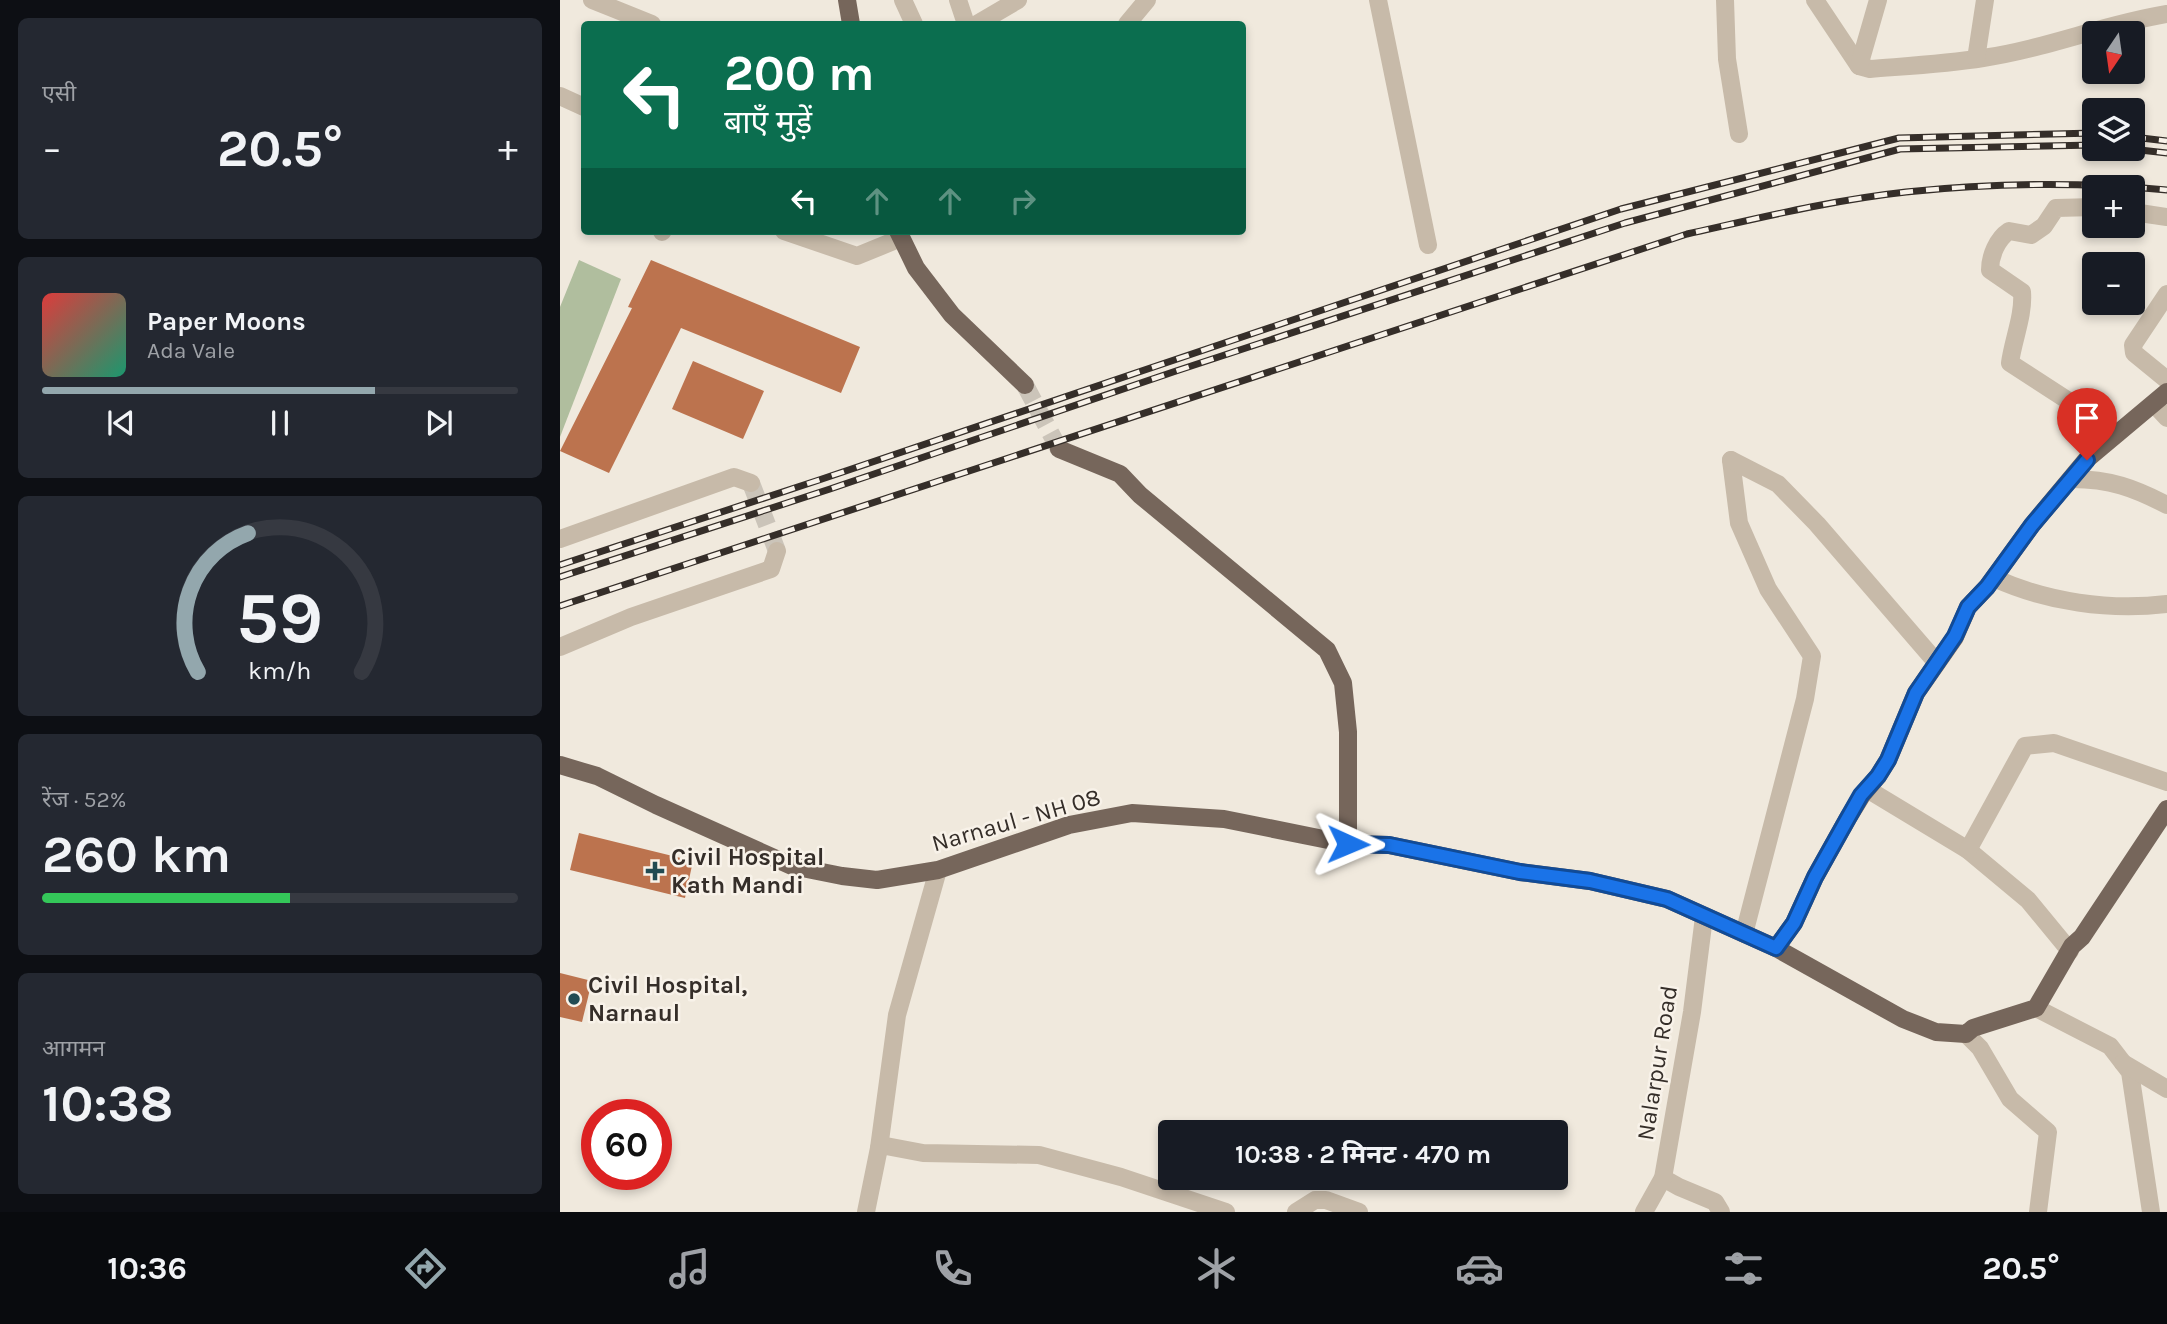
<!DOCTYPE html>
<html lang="hi">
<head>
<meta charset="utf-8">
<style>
	:root { --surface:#171b24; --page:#242831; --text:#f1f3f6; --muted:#9ea1a6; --line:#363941; --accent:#93a7ad }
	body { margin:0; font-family:Karla,"Noto Sans Devanagari",sans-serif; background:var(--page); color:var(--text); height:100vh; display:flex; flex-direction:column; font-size:26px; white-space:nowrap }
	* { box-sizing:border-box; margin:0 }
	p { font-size:23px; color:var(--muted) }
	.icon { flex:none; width:38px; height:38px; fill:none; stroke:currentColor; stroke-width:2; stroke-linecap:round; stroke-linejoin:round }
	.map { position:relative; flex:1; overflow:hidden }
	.panel { display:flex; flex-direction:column; gap:18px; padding:18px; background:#0d0f14; width:560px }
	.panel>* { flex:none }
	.banner { position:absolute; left:21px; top:21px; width:665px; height:214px; border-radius:7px; box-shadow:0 4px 10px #0003; background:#0b6e4f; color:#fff; overflow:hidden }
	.needle { width:46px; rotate:193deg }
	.fabs { position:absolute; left:1522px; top:21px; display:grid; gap:14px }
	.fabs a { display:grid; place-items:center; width:63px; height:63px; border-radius:7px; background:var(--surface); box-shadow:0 4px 10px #0003; font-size:35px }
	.speed { position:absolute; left:21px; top:1099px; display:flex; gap:14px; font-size:35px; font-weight:700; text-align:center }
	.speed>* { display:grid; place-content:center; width:91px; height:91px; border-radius:50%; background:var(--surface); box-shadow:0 4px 10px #0003; line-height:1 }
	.speed .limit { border:10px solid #d22; background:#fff; color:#111 }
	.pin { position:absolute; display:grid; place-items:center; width:60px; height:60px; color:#fff; margin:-72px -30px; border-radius:50% 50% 50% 0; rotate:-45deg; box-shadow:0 0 7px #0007 }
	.pin .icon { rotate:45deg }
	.me { position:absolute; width:77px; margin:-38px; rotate:91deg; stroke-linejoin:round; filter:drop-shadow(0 0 5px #0008) }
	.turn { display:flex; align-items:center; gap:24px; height:147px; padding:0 28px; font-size:32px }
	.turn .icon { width:91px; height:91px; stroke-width:2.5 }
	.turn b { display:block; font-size:49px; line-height:60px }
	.lanes { display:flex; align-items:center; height:66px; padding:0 28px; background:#0003; justify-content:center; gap:35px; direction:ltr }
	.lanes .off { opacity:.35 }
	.big { font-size:52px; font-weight:700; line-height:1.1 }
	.panel .tile { flex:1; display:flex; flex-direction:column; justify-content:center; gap:10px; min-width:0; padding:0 24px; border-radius:10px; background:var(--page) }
	.panel .dial { align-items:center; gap:0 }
	.dial svg { height:182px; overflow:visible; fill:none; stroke:var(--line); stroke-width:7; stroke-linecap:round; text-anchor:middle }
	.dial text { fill:var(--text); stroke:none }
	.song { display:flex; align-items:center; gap:21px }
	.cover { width:84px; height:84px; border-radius:10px; background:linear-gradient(135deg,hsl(0 70% 55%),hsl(160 70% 35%)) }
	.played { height:7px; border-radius:4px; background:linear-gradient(90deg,var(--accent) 70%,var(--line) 70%) }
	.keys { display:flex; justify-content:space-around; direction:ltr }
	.heat { display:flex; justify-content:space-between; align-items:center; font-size:38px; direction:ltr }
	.charge { height:10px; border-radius:5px; background:linear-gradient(90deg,#34c759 52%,var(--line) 0) }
	.trip { position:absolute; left:598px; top:1120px; width:410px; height:70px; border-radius:7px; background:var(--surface); box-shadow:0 4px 10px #0003; font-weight:700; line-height:70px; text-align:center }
	.menu { display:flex; height:112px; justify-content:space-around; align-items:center; background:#090b0e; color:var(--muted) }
	.menu .icon { width:49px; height:49px }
	.menu .active { color:var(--accent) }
	.menu b { font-size:32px; color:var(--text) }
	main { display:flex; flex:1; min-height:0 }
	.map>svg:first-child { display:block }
	.green { fill:#b0be9e }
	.building { fill:#bc734e }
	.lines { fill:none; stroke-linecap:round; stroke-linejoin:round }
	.minor-tunnel { stroke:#cbc4b9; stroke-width:18; stroke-dasharray:18 9; stroke-linecap:butt }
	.major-tunnel { stroke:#cbc4b9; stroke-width:18; stroke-dasharray:18 9; stroke-linecap:butt }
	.minor { stroke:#c7baa9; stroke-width:18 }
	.major { stroke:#76665b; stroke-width:18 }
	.rail-casing { stroke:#352e29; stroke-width:7 }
	.rail { stroke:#f8f2e9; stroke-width:4.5; stroke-dasharray:13; stroke-linecap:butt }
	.route-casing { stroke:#114b97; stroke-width:18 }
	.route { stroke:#1a73e8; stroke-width:12 }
	.poi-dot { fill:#214b53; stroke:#f8f2e9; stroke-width:2.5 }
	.labels { text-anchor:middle; stroke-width:5; stroke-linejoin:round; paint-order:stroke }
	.street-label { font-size:24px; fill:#352e29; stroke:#f8f2e9 }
	.poi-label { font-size:24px; font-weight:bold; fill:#352e29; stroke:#f8f2e9; text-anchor:start }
</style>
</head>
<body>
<main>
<section class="panel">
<div class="tile"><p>एसी</p>
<div class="heat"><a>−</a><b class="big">20.5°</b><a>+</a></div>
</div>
<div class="tile">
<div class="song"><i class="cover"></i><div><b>Paper Moons</b><p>Ada Vale</p></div></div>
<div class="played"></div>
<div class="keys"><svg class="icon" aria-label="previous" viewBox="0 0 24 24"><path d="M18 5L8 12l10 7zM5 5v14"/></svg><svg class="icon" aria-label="pause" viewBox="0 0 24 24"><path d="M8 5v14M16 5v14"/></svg><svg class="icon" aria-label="next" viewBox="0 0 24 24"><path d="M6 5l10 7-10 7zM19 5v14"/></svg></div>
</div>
<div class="tile dial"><svg viewBox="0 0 100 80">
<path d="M14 69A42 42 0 1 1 86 69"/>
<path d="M14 69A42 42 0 0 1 36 8" stroke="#93a7ad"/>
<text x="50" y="56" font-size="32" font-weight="700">59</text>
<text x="50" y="72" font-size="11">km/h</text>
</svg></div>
<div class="tile"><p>रेंज · 52%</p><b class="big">260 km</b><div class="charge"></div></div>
<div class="tile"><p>आगमन</p><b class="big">10:38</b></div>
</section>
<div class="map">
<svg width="1607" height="1212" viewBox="0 0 1607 1212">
	<rect width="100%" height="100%" fill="#f0e9dd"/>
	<polygon class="green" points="19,260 61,279 0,437 0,307"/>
	<g class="building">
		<polygon points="91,260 300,347 281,393 121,328 49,473 0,451 72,308 68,307"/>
		<polygon points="133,361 204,391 183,439 112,409"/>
		<polygon points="19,833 133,861 125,898 10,870"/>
		<polygon points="0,973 32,981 22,1022 0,1017"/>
	</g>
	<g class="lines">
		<polyline class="minor-tunnel" points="191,483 217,551"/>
		<polyline class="major-tunnel" points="465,385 499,449"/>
		<g class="minor">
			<polyline points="32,0 92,24"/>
			<polyline points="343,0 354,24"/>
			<polyline points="398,0 406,24"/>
			<polyline points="818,0 868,245"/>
			<polyline points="1165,0 1167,59 1179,134"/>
			<path d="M 1255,0 L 1299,66 L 1310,69 C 1347,66 1386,64 1423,58 C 1485,49 1545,24 1607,14"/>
			<polyline points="417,24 458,0"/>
			<polyline points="567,24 587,0"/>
			<polyline points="1416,59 1425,0"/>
			<polyline points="1299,66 1318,0"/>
			<polyline points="0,96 24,107"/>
			<path d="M 1535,207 L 1496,208 L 1484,226 L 1471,235 L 1449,231 C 1437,239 1430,256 1430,270 L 1462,292 C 1464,315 1453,340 1450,363 L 1558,433"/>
			<polyline points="1573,212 1607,217"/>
			<polyline points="224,231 297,256 341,238"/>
			<polyline points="102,232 103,231"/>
			<polyline points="1607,294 1573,345 1574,353 1607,380"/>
			<polyline points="1594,404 1607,418"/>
			<polyline points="1171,460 1179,523 1208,589 1252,656 1245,699 1184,934"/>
			<polyline points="1171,460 1218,484 1257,524 1377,663"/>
			<path d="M 1512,479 C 1550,479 1574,488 1607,505"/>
			<polyline points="0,539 174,477 191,483"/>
			<path d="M 1434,578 C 1487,602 1549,611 1607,604"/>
			<polyline points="0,647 71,617 211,569 217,551"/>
			<polyline points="1307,789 1408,850 1468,900 1510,951"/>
			<polyline points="1408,850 1465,746 1494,743 1607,782"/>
			<polyline points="1476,1008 1550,1046 1570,1072 1591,1212"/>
			<polyline points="1406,1034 1420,1048 1450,1099 1488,1132 1478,1212"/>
			<polyline points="1563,1063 1607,1089"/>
			<polyline points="319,1148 326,1146 363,1153 479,1155 561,1177 666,1212"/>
			<polyline points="1103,1178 1119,1187 1155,1202 1161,1212"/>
			<polyline points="306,1212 319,1148 337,1015 378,870"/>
			<polyline points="736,1212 755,1200 766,1200 799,1212"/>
			<polyline points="1084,1212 1103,1178 1132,1012 1144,917"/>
		</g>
		<g class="major">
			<polyline points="287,0 291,24"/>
			<polyline points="338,231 356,268 392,315 465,385"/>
			<polyline points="499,449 560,474 580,495 767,650 783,683 788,732 788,844"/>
			<polyline points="0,765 37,776 96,805 232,866 282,876 317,880 378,870 509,825 572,813 664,819 788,844 829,845 960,872 1030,881 1107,899 1216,948 1343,1019 1376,1032 1406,1034 1413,1028 1476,1008 1512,946 1522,937 1607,809"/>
			<polyline points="1216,948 1234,923 1255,877 1288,818 1302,795 1318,776 1328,760 1356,693 1395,637 1408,607 1427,587 1472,525 1527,459 1607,392"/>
		</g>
		<defs>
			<g id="rail">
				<polyline points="1573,137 1607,141"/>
				<polyline points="1571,149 1607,153"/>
				<polyline points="0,565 259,480 1061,209 1339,138 1535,133"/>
				<polyline points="0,577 270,489 616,371 1065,223 1340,149 1535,145"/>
				<path d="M 0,606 L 1127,234 C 1199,218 1272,200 1346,192 C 1432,183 1521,182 1607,190"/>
			</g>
		</defs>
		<use href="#rail" class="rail-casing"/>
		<use href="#rail" class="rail"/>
	</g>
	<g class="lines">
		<defs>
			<polyline id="route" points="788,844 829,845 960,872 1030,881 1107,899 1216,948 1234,923 1255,877 1288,818 1301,795 1318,776 1328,760 1356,693 1395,636 1408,607 1427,587 1472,525 1527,460"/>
		</defs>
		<use href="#route" class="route-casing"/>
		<use href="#route" class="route"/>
	</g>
	<g class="poi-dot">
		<path d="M91.5 860.5h7v7h7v7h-7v7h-7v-7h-7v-7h7z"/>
		<circle cx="14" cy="999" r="7"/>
	</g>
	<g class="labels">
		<g class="street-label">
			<text transform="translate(456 820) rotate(-16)" y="8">Narnaul - NH 08</text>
			<text transform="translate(1097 1063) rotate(-81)" y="8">Nalarpur Road</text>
		</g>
		<g class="poi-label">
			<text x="111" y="865">Civil Hospital<tspan x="111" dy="28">Kath Mandi</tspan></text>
			<text x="28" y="993">Civil Hospital,<tspan x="28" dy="28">Narnaul</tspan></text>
		</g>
	</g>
</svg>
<div class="fabs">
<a><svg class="needle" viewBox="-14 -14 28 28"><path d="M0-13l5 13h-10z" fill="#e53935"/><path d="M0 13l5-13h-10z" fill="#9ea1a6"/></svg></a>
<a><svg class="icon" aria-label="layers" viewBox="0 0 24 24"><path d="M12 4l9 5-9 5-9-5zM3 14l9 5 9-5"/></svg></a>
<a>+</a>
<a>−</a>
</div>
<div class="speed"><div class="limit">60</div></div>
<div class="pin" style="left:1527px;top:460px;background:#d93025"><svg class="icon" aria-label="arrive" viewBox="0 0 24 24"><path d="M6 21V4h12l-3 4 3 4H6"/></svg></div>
<svg class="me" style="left:788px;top:844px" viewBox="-20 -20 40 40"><path d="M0-17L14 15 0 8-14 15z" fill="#1a73e8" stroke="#fff" stroke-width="4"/></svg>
<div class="trip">10:38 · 2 मिनट · 470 m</div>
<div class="banner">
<div class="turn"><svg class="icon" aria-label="left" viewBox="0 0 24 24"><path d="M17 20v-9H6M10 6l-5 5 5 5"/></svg><div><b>200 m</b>बाएँ मुड़ें</div></div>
<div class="lanes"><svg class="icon" aria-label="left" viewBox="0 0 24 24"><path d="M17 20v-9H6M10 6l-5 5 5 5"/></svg><svg class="icon off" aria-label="ahead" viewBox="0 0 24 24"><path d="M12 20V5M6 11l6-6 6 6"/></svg><svg class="icon off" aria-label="ahead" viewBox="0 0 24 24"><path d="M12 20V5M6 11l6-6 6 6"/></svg><svg class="icon off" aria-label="right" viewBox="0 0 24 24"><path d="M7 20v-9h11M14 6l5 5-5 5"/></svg></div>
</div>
</div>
</main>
<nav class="menu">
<b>10:36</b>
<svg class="icon active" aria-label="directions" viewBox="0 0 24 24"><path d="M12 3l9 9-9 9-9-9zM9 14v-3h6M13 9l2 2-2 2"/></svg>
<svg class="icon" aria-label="music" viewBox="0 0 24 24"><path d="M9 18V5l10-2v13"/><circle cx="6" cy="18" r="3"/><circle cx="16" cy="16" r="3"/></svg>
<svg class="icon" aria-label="phone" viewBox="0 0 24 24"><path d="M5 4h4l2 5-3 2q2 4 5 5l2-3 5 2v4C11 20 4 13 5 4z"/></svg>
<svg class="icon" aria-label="climate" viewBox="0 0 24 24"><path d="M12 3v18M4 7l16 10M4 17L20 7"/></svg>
<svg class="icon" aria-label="car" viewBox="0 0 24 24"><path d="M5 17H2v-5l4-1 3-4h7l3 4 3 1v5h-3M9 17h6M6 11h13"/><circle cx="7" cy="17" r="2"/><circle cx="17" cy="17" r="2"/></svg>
<svg class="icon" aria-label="filters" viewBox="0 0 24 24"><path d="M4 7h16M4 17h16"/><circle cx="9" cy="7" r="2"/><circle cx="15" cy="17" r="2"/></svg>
<b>20.5°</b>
</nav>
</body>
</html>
